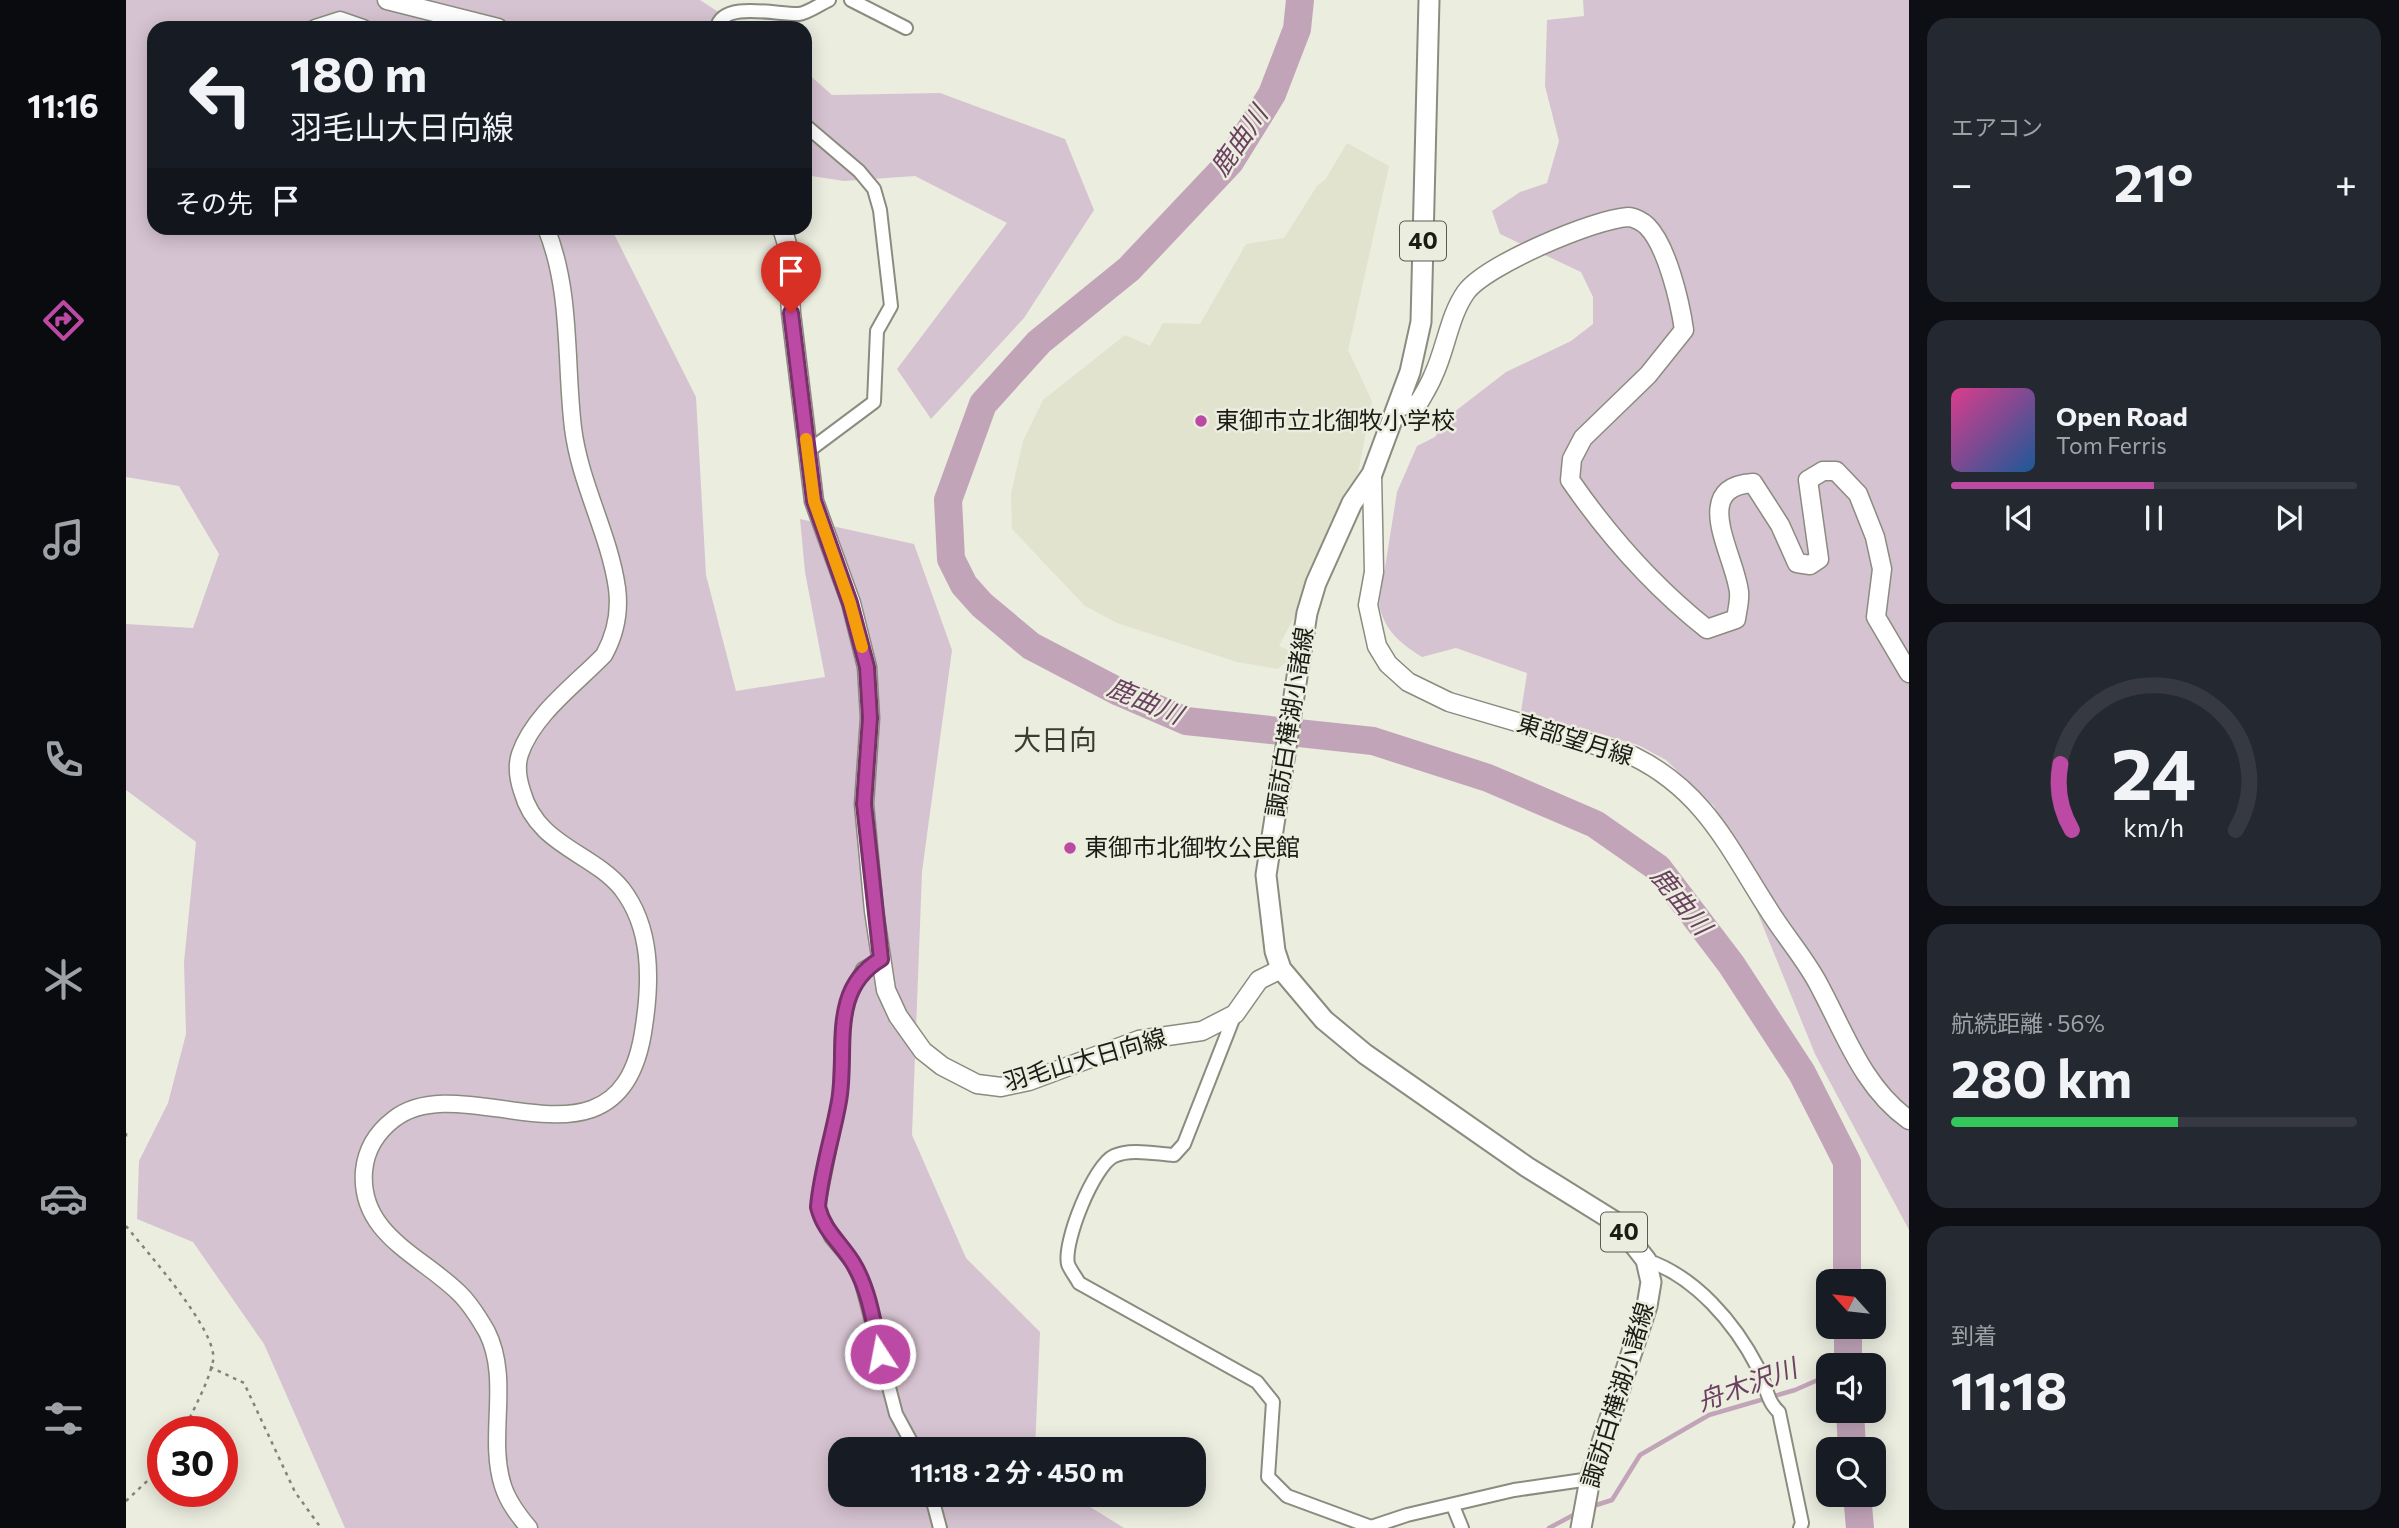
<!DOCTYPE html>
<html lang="ja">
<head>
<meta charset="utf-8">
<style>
	:root { --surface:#171b24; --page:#242831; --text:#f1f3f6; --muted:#9ea1a6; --line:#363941; --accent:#bc4aa5 }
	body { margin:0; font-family:Commissioner,"Noto Sans JP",sans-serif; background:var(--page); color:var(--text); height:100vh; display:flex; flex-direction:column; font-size:26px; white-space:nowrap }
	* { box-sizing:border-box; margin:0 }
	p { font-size:23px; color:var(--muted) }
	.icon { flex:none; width:38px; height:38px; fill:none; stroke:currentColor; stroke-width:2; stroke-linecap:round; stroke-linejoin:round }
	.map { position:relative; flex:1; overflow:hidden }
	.drawer { display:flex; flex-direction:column; gap:18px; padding:18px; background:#0d0f14; width:490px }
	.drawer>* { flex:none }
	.hud { position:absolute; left:21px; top:21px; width:665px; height:214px; border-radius:21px; box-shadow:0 4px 18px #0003; background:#171b24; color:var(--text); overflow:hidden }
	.needle { width:46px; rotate:297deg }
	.buttons { position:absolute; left:1690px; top:1269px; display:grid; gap:14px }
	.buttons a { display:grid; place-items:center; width:70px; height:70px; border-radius:14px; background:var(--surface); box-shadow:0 4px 18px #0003; font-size:35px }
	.speed { position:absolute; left:21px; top:1416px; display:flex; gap:14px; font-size:35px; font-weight:700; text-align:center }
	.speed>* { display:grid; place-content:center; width:91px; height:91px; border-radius:50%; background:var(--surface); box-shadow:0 4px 18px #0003; line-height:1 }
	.speed .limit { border:10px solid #d22; background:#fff; color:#111 }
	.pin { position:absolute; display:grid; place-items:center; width:60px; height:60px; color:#fff; margin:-72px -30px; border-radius:50% 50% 50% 0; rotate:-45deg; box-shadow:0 0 7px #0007 }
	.pin .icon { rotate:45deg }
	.me { position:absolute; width:77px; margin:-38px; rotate:349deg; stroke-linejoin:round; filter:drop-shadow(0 0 5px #0008) }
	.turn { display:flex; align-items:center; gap:24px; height:147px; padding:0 28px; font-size:32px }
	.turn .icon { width:91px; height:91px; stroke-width:2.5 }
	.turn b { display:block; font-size:49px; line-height:60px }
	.then { display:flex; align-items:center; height:66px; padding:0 28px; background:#0003; gap:14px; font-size:26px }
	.big { font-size:52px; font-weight:700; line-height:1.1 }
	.drawer .tile { flex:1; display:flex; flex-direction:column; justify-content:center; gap:10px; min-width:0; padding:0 24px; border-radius:21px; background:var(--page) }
	.drawer .dial { align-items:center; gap:0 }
	.dial svg { height:182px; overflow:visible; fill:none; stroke:var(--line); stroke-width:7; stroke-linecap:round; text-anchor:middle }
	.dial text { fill:var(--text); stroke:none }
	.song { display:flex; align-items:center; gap:21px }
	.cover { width:84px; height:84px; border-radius:10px; background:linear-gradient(135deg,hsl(330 70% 55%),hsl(210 70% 35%)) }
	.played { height:7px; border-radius:4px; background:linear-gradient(90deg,var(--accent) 50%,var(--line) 50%) }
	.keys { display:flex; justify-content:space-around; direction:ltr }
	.heat { display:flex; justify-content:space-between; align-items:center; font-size:38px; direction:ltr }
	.charge { height:10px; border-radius:5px; background:linear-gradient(90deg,#34c759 56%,var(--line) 0) }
	.trip { position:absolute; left:702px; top:1437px; width:378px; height:70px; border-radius:21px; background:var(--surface); box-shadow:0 4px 18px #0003; font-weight:700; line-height:70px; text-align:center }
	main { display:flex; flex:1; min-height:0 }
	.dock { display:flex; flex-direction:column; width:126px; justify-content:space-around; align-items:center; background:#090b0e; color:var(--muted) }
	.dock .icon { width:49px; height:49px }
	.dock .selected { color:var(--accent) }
	.dock b { font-size:32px; color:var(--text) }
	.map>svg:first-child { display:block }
	.built { fill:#e1e3ce }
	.green { fill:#d6c3d1 }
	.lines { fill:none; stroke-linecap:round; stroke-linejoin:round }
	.stream { stroke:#c2a4b9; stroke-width:4.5 }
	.river { stroke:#c2a4b9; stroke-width:28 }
	.minor-casing { stroke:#8b8c7f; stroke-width:16 }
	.tertiary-casing { stroke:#8b8c7f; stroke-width:19 }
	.secondary-casing { stroke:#8b8c7f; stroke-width:21 }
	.primary-casing { stroke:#8b8c7f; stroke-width:23 }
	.path { stroke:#82837a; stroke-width:2.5; stroke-dasharray:3.5 5; stroke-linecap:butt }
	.minor { stroke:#fff; stroke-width:12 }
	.tertiary { stroke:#fff; stroke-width:16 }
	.secondary { stroke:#fff; stroke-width:18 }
	.primary { stroke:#fff; stroke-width:19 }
	.route-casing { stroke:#7a306b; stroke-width:18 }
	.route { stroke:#bc4aa5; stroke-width:12 }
	.slow { stroke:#f59e0b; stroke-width:12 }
	.poi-dot { fill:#bc4aa5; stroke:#ebeddf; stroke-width:2.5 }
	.labels { text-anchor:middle; stroke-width:5; stroke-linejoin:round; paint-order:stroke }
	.shield { fill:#ebeddf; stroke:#5a5b53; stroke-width:2 }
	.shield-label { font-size:23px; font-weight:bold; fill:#1c1c17 }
	.poi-label { font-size:24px; fill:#1c1c17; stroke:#ebeddf; text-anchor:start }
	.street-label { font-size:24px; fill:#1c1c17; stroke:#ebeddf }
	.water-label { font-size:26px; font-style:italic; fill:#6b4061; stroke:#ebeddf }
	.quarter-label { font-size:28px; fill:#3c3d32; stroke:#ebeddf }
</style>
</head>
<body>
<main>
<nav class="dock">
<b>11:16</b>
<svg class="icon selected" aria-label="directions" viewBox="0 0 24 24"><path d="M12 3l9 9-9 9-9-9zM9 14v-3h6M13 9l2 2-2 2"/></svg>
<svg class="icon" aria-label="music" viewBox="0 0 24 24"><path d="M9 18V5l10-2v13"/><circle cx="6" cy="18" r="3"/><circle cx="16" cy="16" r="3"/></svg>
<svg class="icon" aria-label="phone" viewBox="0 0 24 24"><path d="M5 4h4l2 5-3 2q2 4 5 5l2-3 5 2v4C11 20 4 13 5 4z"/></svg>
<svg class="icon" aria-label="climate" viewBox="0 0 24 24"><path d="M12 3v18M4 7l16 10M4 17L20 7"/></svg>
<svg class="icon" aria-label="car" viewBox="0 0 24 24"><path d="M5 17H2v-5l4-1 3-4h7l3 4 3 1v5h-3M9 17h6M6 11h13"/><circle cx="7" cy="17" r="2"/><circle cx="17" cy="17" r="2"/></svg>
<svg class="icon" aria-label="filters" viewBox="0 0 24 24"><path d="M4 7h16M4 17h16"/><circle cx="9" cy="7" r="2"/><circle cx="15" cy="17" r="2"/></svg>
</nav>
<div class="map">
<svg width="1783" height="1528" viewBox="0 0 1783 1528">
	<rect width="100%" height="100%" fill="#ebeddf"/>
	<polygon class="built" points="1221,143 1263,166 1222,350 1246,401 1232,473 1181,583 1172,610 1153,646 1166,652 1164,659 1152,669 1111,662 991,623 959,606 886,529 885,494 897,441 917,400 999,335 1024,346 1037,323 1074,324 1120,244 1158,238 1191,186 1199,180"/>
	<g class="green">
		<polygon points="0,0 574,0 617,28 28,28 28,228 496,228 488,234 570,397 580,575 610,691 699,677 679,572 674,519 788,544 826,650 796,872 786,1135 840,1258 914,1332 909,1449 714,1449 714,1494 945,1495 998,1528 219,1528 138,1344 67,1242 11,1219 13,1161 42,1103 60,1034 58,962 70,842 0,790 0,624 67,628 93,554 53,486 0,477"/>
		<path d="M 1457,0 L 1783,0 L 1783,1230 L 1689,1054 L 1588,806 L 1540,760 L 1512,745 L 1395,712 L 1401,673 L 1330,648 L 1296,657 C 1274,643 1259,631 1253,605 L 1271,492 L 1291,446 L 1309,437 L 1323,416 L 1380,372 L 1445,341 L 1467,324 L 1467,297 L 1455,272 L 1374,234 L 1366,211 L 1394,192 L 1421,183 L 1433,141 L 1419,86 L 1421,20 L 1458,16 Z"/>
		<polygon points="679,71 706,95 814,93 939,139 968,210 898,318 805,419 771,369 881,223 789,176 718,181 679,175"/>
	</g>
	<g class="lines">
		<g class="stream">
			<polyline points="1464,1507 1486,1500 1514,1455 1583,1415 1669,1390 1703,1375"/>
			<polyline points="1423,1528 1453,1512"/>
		</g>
		<g class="river">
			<polyline points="1174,0 1171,29 1146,94 1104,162 1003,269 913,342 857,404 822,500 825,559 838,585 856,605 905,646 993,692 1060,721 1247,741 1362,778 1469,824 1532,868 1605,964 1676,1073 1721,1162 1721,1281"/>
			<polyline points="1722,1326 1722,1365"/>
			<polyline points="1724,1410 1726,1449"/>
			<polyline points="1731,1494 1734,1528"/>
		</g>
		<defs>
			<g id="minor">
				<polyline points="725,0 780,28"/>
				<path d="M 591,28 C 596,0 652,15 673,14 C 682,13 694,4 703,0"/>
				<polyline points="679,125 733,171 748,189 754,210 765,306 751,331 748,402 681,452"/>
				<polyline points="755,959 737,969 722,1000 716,1032 714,1096 692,1207 705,1237 726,1262 735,1280 770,1414 789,1449"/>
				<path d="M 1109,1014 L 1058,1144 L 1048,1155 C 1030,1154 1005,1148 988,1156 C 968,1165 937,1242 942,1264 C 944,1270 950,1277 953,1283 L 1131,1382 L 1147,1402 L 1142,1477 L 1161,1496 L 1245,1527 L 1281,1515 L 1388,1490 L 1464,1479"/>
				<path d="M 1520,1260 C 1569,1276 1609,1323 1632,1368 C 1640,1383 1640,1401 1653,1412 L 1676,1523 L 1674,1528"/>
				<polyline points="805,1494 814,1528"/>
				<polyline points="1327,1506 1336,1528"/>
			</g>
			<g id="tertiary">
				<polyline points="189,28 214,20 237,28"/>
				<path d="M 403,1528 C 392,1515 382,1502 377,1486 C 361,1437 385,1380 361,1332 C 353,1318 344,1303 332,1292 C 294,1255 233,1234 238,1171 C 240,1149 251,1132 268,1119 C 339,1063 496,1191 518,1026 C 525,980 526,928 496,889 C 466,852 411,846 396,791 C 392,779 390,766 394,754 C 407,715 450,684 478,655 C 489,635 494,611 491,588 C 483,533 454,484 447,428 C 439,362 446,291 420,228"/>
			</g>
			<g id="secondary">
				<polyline points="261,0 372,28"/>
				<polyline points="656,228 661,244 665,313 688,501 725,603 741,667 744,718 738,804 748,911 760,990 772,1016 797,1051 816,1066 851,1084 875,1087 903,1081 1013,1040 1076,1031 1109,1014 1133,980 1155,969"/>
				<path d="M 1272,406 L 1292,404 C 1297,395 1303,386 1307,376 C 1320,349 1323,316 1340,292 C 1360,265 1468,219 1502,217 C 1508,217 1517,222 1521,226 C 1541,246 1554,302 1558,330 L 1522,375 L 1457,438 L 1446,459 L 1444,480 C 1482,535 1528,587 1581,629 L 1610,619 C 1611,611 1614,601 1613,592 C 1609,555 1563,487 1627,483 L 1654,525 L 1671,563 L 1684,565 L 1693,559 L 1682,480 L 1697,471 L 1710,471 L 1732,494 L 1749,537 L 1756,569 L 1750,617 L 1783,673"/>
				<path d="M 1246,474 L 1248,572 L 1242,605 L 1251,646 L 1262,664 L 1282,682 L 1323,702 L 1507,756 C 1581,792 1605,853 1648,918 C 1663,941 1683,964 1695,989 C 1720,1036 1738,1088 1783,1120"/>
			</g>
			<polyline id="primary" points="1303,0 1295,322 1284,372 1246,474 1226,503 1190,583 1181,613 1140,875 1149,951 1155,969 1198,1020 1239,1054 1401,1167 1491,1223 1520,1260 1525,1282 1521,1306 1464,1479 1455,1528"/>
		</defs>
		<use href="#minor" class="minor-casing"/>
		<use href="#tertiary" class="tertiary-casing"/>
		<use href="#secondary" class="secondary-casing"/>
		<use href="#primary" class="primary-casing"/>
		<g class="path">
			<polyline points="0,1133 0,1138"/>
			<path d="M 0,1226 C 20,1251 93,1332 87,1361 C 82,1384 67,1410 57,1432"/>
			<polyline points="84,1367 118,1383 169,1492 195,1528"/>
			<polyline points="0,1501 37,1466"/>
		</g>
		<use href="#minor" class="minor"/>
		<use href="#tertiary" class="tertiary"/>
		<use href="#secondary" class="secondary"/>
		<use href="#primary" class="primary"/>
	</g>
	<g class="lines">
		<defs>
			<path id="route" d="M 665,313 L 688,501 L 724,603 L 741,667 L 744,718 L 738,804 L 755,959 C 702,990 722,1051 713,1101 C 707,1136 695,1171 692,1207 C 698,1231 714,1242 727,1263 C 743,1289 748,1324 754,1354"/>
		</defs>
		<use href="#route" class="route-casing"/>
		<use href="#route" class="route"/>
		<polyline class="slow" points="680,439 688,501 724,603 736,647"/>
	</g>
	<g class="poi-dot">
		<circle cx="1075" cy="421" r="7"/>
		<circle cx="944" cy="848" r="7"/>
	</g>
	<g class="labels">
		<g class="shield">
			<rect x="1274" y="221.5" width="46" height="39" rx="5"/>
			<rect x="1475" y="1212.5" width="46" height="39" rx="5"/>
		</g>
		<g class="shield-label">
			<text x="1297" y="249">40</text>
			<text x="1498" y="1240">40</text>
		</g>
		<g class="poi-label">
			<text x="1089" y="429">東御市立北御牧小学校</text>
			<text x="958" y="856">東御市北御牧公民館</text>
		</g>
		<g class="street-label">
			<text transform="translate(1164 722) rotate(-81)" y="8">諏訪白樺湖小諸線</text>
			<text transform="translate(1449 740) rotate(17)" y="8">東部望月線</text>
			<text transform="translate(959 1060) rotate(-16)" y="8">羽毛山大日向線</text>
			<text transform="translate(1492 1395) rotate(-73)" y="8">諏訪白樺湖小諸線</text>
		</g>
		<g class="water-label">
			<text transform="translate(1113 141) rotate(-55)" y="9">鹿曲川</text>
			<text transform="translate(1019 701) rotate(23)" y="9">鹿曲川</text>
			<text transform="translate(1555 901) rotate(51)" y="9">鹿曲川</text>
			<text transform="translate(1621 1385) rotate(-20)" y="9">舟木沢川</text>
		</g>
		<g class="quarter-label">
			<text x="929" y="750">大日向</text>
		</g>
	</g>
</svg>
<div class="buttons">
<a><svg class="needle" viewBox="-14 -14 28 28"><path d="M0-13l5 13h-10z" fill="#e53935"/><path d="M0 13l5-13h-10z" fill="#9ea1a6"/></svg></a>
<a><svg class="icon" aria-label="sound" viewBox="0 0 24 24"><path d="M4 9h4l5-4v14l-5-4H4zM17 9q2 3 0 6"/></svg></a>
<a><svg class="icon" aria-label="search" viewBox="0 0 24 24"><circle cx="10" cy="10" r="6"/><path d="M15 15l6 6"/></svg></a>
</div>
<div class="speed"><div class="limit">30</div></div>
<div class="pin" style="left:665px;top:313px;background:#d93025"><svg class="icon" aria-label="arrive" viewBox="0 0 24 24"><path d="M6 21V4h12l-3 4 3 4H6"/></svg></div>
<svg class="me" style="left:754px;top:1354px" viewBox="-20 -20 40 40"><circle r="17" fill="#bc4aa5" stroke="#fff" stroke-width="3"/><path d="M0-11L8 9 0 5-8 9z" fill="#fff"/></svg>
<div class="trip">11:18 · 2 分 · 450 m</div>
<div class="hud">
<div class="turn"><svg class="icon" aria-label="left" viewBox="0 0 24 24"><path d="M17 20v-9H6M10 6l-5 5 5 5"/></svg><div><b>180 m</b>羽毛山大日向線</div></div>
<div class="then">その先<svg class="icon" aria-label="arrive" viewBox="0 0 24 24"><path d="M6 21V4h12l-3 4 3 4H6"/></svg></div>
</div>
</div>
<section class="drawer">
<div class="tile"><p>エアコン</p>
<div class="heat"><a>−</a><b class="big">21°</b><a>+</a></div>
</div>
<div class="tile">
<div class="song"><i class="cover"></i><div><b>Open Road</b><p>Tom Ferris</p></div></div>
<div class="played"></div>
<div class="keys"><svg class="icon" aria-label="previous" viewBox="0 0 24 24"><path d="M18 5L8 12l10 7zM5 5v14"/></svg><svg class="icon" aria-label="pause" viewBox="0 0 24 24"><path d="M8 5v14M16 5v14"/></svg><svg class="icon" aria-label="next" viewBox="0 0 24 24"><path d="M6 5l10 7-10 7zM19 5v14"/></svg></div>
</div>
<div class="tile dial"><svg viewBox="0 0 100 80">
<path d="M14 69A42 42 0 1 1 86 69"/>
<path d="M14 69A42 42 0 0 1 9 40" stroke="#bc4aa5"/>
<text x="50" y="56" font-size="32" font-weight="700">24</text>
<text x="50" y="72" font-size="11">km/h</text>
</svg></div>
<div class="tile"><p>航続距離 · 56%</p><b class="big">280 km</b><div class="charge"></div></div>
<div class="tile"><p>到着</p><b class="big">11:18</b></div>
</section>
</main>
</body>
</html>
